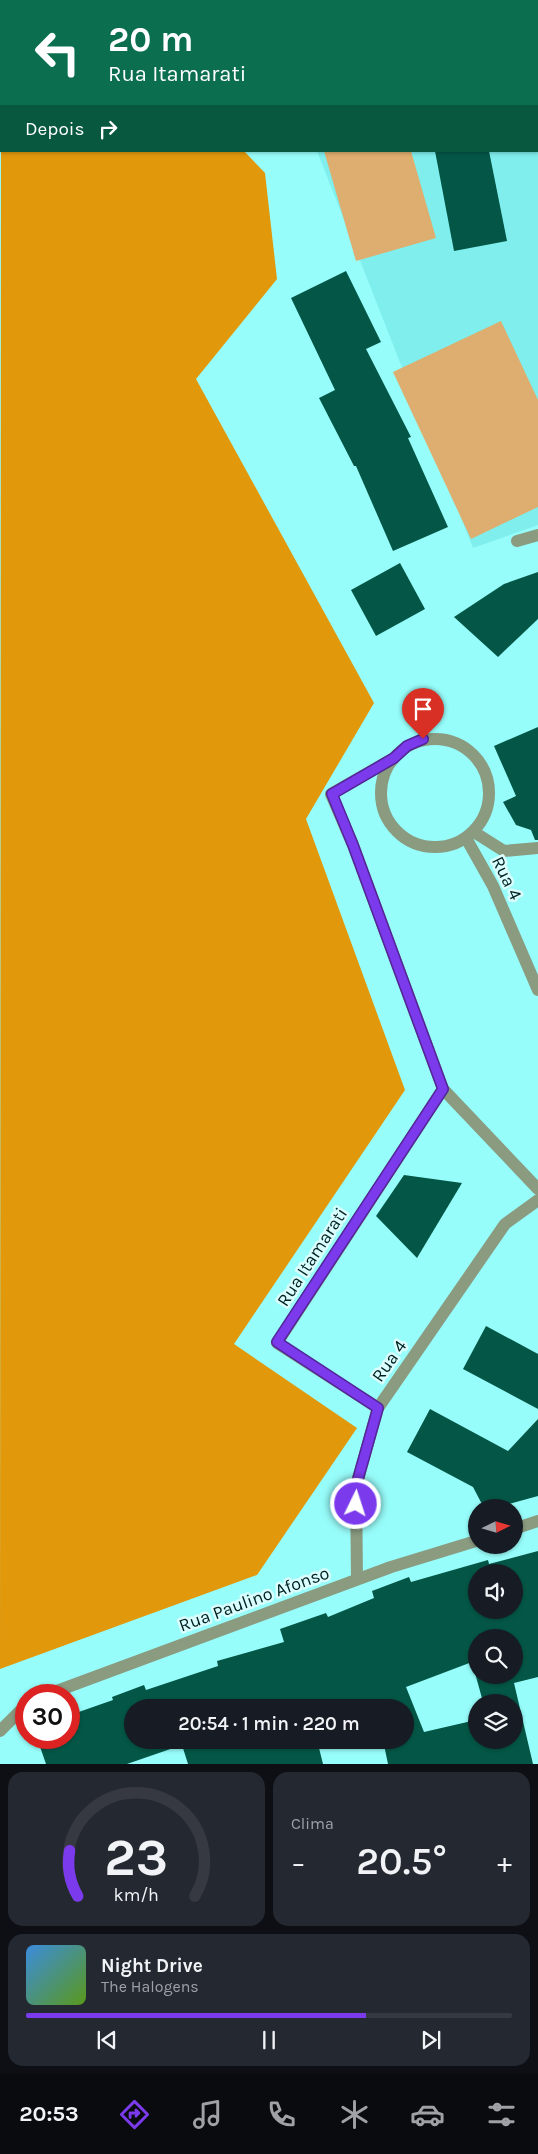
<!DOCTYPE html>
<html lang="pt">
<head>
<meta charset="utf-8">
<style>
	:root { --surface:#171b24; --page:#242831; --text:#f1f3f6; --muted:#9ea1a6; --line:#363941; --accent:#7c3aed }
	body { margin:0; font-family:Karla,sans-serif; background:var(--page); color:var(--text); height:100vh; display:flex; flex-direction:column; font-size:19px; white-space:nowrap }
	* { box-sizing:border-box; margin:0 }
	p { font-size:16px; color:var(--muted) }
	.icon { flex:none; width:28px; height:28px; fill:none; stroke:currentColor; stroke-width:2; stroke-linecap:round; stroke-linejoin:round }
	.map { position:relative; height:1764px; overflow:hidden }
	.side { display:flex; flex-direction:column; gap:8px; padding:8px; background:#0d0f14; flex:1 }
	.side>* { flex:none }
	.guide { position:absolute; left:0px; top:0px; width:539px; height:152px; box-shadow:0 1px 4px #0004; background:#0b6e4f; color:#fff; overflow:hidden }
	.needle { width:32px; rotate:85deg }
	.buttons { position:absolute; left:468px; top:1499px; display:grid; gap:10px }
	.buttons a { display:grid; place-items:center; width:55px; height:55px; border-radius:50%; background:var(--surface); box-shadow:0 1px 4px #0004; font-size:25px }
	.speed { position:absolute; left:15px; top:1684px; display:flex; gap:10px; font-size:25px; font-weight:700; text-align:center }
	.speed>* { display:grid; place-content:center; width:65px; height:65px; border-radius:50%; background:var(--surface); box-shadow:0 1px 4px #0004; line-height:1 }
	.speed .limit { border:8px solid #d22; background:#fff; color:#111 }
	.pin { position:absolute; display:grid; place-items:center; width:42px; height:42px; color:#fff; margin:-51px -21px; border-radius:50% 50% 50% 0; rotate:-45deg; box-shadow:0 0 5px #0007 }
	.pin .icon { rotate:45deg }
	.me { position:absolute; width:55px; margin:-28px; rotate:4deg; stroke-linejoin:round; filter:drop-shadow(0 0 4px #0008) }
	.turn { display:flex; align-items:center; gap:18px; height:105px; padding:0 25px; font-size:22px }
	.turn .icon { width:65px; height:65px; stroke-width:2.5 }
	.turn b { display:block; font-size:35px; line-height:42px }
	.then { display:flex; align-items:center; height:48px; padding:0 25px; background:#0003; gap:10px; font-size:19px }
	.big { font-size:38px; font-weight:600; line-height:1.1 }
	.side .tile { flex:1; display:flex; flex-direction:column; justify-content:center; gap:8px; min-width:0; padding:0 18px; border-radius:15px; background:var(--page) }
	.side .dial { align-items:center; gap:0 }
	.dial svg { height:130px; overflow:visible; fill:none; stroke:var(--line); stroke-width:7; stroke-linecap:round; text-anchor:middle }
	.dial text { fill:var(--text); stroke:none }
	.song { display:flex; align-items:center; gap:15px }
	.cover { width:60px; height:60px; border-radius:8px; background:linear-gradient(135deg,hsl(210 70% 55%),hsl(90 70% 35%)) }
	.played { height:5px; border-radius:2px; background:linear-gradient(90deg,var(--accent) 70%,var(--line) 70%) }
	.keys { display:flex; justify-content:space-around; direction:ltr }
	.heat { display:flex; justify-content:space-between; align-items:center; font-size:28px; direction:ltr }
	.side .tiles { flex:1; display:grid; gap:8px; grid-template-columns:1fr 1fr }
	.tile:last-child { grid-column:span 2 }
	.trip { position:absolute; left:124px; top:1699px; width:290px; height:50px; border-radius:25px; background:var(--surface); box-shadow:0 1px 4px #0004; font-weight:600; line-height:50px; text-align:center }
	.tab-bar { display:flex; height:80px; justify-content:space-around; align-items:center; background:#090b0e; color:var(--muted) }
	.tab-bar .icon { width:35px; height:35px }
	.tab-bar .on { color:var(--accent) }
	.tab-bar b { font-size:22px; color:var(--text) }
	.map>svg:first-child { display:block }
	.built { fill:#7feeec }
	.green { fill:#ddae6f }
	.forest { fill:#e1980b }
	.building { fill:#045747; fill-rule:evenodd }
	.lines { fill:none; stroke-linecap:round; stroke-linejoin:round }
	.street { stroke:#8a9b80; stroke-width:12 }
	.route-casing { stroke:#51269a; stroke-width:12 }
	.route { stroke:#7c3aed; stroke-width:9 }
	.labels { text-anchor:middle; stroke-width:5; stroke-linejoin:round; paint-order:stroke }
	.street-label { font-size:18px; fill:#002020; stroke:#d9fefd }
</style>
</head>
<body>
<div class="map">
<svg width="538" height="1764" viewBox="0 0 538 1764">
	<rect width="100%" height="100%" fill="#97fdfa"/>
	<polygon class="built" points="538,113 538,525 473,548 317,151 538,151"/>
	<g class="green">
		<polygon points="324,151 411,151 436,238 356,261"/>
		<polygon points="501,321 538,400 538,507 471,539 393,372"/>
	</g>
	<polygon class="forest" points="1,114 1,151 244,151 265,173 277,279 196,379 374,703 306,819 405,1090 234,1344 357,1428 257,1575 0,1669"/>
	<g class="building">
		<polygon points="435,151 489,151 507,241 454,251"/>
		<polygon points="346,271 381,342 366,349 411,437 408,438 448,527 393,551 356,466 354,466 319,398 335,390 291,298"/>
		<polygon points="400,563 425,609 376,636 351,590"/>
		<polygon points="538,572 538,619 498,657 454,617 504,584"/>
		<polygon points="538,727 538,840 535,840 531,830 516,825 503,802 516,796 494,746"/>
		<polygon points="404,1175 462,1183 417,1258 376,1216"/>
		<polygon points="486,1326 538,1354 538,1409 463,1369"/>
		<polygon points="430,1409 508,1451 538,1419 538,1496 495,1508 484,1508 473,1487 407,1452"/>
		<path d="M 538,1551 L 538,1677 L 514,1683 L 533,1764 L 388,1764 L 383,1740 L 405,1740 L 405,1708 L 132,1708 L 132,1740 L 317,1740 L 323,1764 L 188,1764 L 182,1745 L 127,1764 L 46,1764 L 37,1738 L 69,1738 L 69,1725 L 76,1722 L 73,1714 L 113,1700 L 112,1697 L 144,1685 L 146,1690 L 218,1666 L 217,1661 L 284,1642 L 280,1629 L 326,1613 L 328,1617 L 374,1598 L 372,1591 L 409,1577 L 411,1582 L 488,1560 L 489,1564 ZM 476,1572 L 514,1572 L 514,1610 L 476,1610 ZM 476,1638 L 514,1638 L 514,1675 L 476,1675 ZM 472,1662 L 483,1702 L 514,1702 L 514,1740 L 476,1740 L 476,1720 L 424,1732 L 406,1687 Z"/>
	</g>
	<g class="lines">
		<g class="street">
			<polyline points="20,0 20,1"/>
			<polyline points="0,46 1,45"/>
			<polyline points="517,541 538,535"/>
			<circle cx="435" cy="793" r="54"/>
			<polyline points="394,758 331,794 353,845 443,1089 538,1189"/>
			<polyline points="474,832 504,851 538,848"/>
			<polyline points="466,838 493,886 538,990"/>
			<polyline points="378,1408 277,1343 443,1089"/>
			<polyline points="514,1529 538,1521"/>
			<polyline points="357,1579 356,1486 378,1408 505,1224 538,1200"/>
			<polyline points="46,1695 391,1567 476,1541"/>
			<polyline points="0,1731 26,1705"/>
		</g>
	</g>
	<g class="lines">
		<defs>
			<polyline id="route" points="356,1504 356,1486 378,1408 277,1342 443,1089 353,845 332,794 394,758 407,746 423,739"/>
		</defs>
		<use href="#route" class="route-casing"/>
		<use href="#route" class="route"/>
	</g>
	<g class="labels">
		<g class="street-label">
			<text transform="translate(507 878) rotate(64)" y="6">Rua 4</text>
			<text transform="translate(312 1257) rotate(-57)" y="6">Rua Itamarati</text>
			<text transform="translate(389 1361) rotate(-55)" y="6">Rua 4</text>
			<text transform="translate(254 1599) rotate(-20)" y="6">Rua Paulino Afonso</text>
		</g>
	</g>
</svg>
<div class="buttons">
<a><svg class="needle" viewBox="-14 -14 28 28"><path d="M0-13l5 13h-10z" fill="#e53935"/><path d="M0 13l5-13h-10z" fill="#9ea1a6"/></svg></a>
<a><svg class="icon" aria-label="sound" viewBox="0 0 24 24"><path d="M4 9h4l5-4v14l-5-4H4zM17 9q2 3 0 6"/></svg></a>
<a><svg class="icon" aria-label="search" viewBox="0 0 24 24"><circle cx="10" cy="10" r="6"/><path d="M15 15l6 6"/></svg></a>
<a><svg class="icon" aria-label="layers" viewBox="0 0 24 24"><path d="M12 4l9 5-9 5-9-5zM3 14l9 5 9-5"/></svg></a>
</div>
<div class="speed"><div class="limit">30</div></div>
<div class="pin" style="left:423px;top:739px;background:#d93025"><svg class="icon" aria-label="arrive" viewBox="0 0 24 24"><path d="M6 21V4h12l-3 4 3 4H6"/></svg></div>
<svg class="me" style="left:356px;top:1504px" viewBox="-20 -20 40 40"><circle r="17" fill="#7c3aed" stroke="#fff" stroke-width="3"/><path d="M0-11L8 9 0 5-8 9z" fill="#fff"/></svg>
<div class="trip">20:54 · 1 min · 220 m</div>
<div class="guide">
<div class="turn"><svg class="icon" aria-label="left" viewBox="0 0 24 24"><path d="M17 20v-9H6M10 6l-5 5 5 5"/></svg><div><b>20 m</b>Rua Itamarati</div></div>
<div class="then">Depois<svg class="icon" aria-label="right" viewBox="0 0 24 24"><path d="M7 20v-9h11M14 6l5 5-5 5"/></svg></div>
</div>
</div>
<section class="side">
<div class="tiles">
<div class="tile dial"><svg viewBox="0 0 100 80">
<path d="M14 69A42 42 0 1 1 86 69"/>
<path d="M14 69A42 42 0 0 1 9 41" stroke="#7c3aed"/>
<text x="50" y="56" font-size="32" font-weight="700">23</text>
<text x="50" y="72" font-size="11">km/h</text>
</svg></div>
<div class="tile"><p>Clima</p>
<div class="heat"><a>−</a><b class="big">20.5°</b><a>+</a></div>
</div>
<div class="tile">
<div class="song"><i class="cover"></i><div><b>Night Drive</b><p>The Halogens</p></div></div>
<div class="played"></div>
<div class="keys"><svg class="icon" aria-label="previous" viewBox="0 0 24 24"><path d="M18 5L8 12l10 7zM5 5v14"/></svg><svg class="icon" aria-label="pause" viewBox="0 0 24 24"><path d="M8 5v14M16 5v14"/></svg><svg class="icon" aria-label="next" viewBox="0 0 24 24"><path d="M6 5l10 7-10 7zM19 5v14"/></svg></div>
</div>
</div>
</section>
<nav class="tab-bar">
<b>20:53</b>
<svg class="icon on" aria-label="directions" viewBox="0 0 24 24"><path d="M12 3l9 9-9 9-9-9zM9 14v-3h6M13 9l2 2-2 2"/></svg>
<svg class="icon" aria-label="music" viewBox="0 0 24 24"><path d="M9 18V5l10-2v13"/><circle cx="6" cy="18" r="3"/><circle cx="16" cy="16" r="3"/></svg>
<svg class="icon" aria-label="phone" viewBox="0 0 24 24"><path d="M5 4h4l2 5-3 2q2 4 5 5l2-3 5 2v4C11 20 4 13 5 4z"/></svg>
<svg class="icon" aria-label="climate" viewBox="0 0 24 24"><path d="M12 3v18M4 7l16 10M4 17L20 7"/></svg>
<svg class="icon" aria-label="car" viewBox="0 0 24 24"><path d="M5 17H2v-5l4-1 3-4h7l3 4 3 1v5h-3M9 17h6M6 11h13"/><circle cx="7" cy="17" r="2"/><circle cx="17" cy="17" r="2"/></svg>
<svg class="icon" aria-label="filters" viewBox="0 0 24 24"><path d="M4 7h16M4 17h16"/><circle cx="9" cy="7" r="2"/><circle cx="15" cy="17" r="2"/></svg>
</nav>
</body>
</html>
